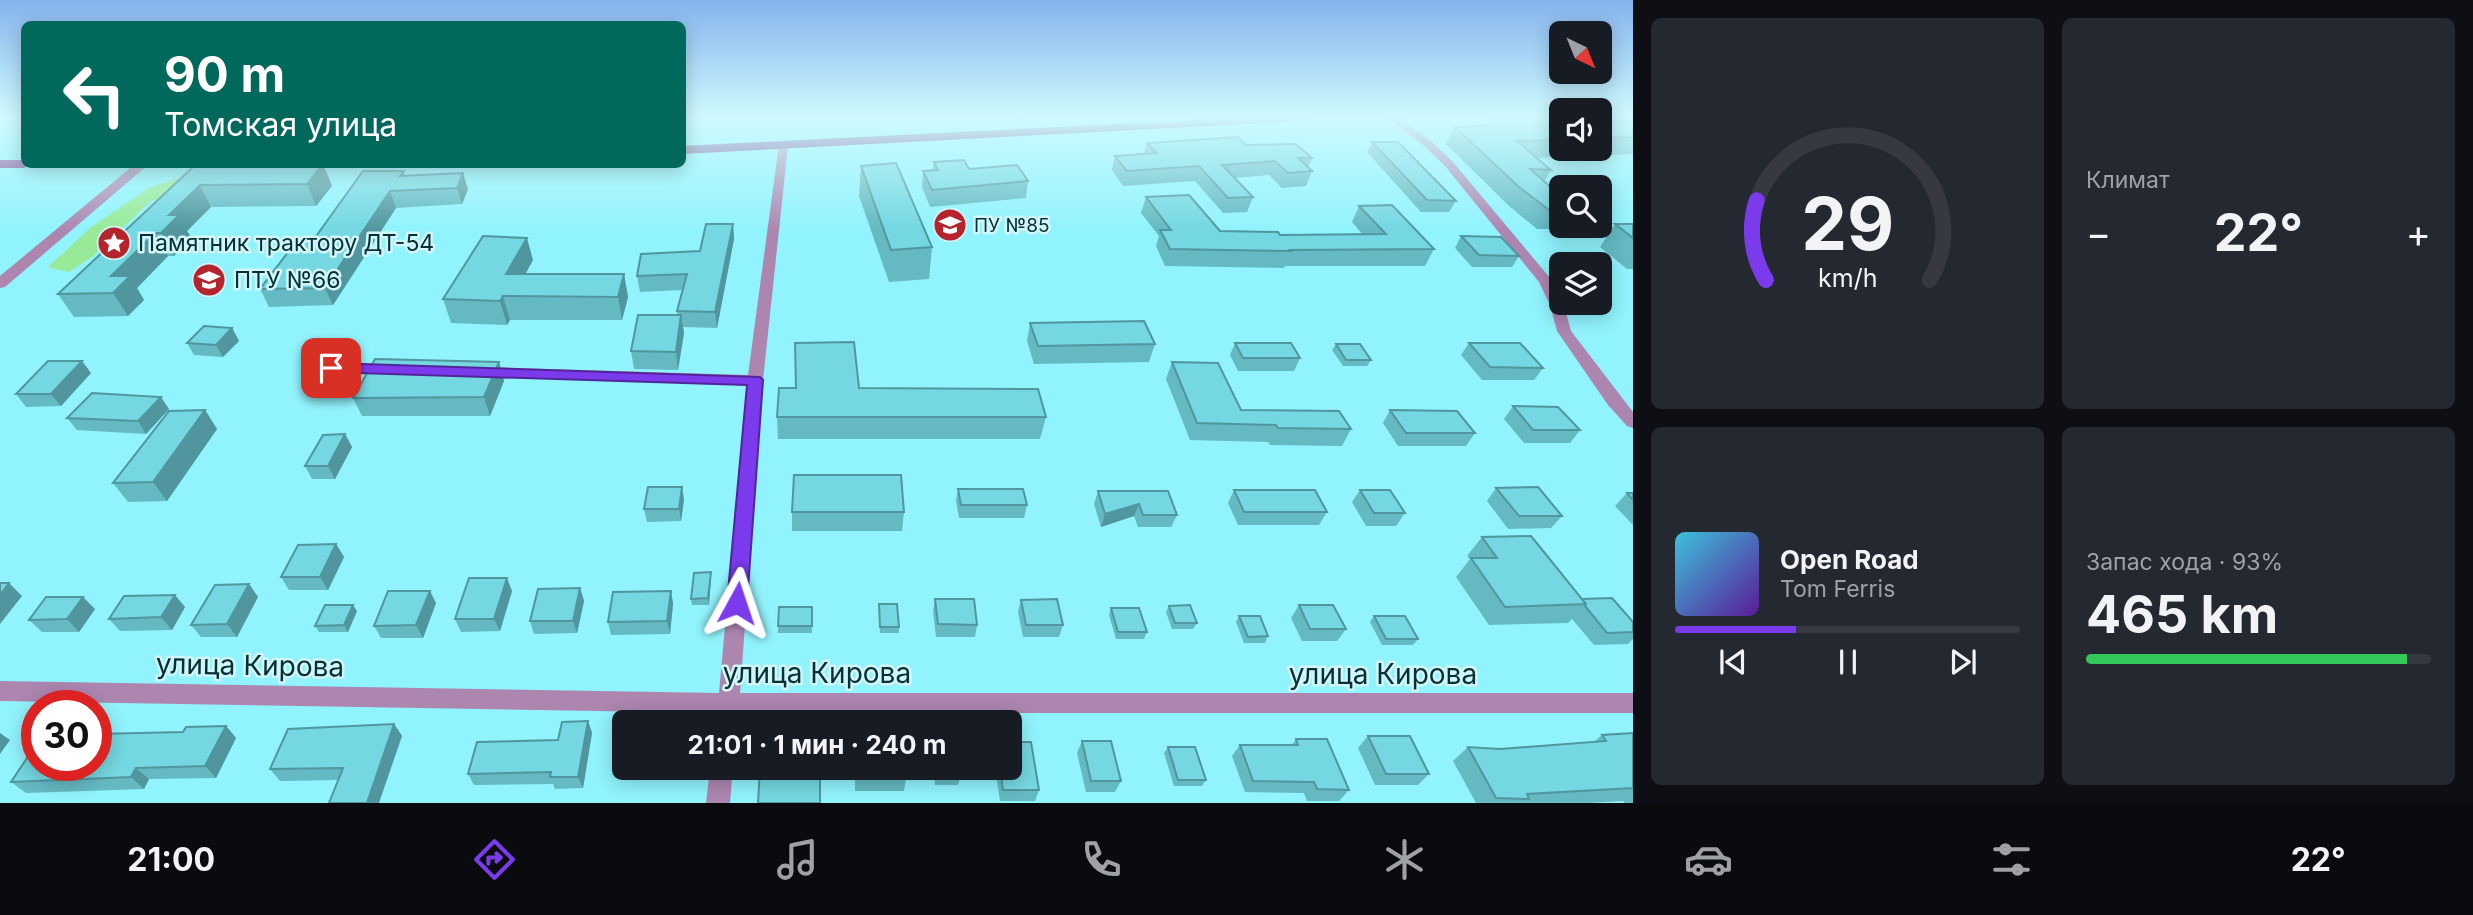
<!DOCTYPE html>
<html lang="ru">
<head>
<meta charset="utf-8">
<style>
	:root { --surface:#171b24; --page:#242831; --text:#f1f3f6; --muted:#9ea1a6; --line:#363941; --accent:#7c3aed }
	body { margin:0; font-family:Inter,sans-serif; background:var(--page); color:var(--text); height:100vh; display:flex; flex-direction:column; font-size:26px; white-space:nowrap }
	* { box-sizing:border-box; margin:0 }
	p { font-size:23px; color:var(--muted) }
	.icon { flex:none; width:38px; height:38px; fill:none; stroke:currentColor; stroke-width:2; stroke-linecap:round; stroke-linejoin:round }
	.map { position:relative; flex:1; overflow:hidden }
	.sheet { display:flex; flex-direction:column; gap:18px; padding:18px; background:#0d0f14; width:840px }
	.sheet>* { flex:none }
	.top-card { position:absolute; left:21px; top:21px; width:665px; height:147px; border-radius:10px; box-shadow:0 4px 18px #0003; background:#00695c; color:#fff; overflow:hidden }
	.needle { width:46px; rotate:137deg }
	.buttons { position:absolute; left:1549px; top:21px; display:grid; gap:14px }
	.buttons a { display:grid; place-items:center; width:63px; height:63px; border-radius:10px; background:var(--surface); box-shadow:0 4px 18px #0003; font-size:35px }
	.speed { position:absolute; left:21px; top:690px; display:flex; gap:14px; font-size:35px; font-weight:700; text-align:center }
	.speed>* { display:grid; place-content:center; width:91px; height:91px; border-radius:50%; background:var(--surface); box-shadow:0 4px 18px #0003; line-height:1 }
	.speed .limit { border:10px solid #d22; background:#fff; color:#111 }
	.pin { position:absolute; display:grid; place-items:center; width:60px; height:60px; color:#fff; margin:-30px; border-radius:14px; box-shadow:0 4px 10px #0006 }
	.me { position:absolute; width:77px; margin:-38px; rotate:5deg; stroke-linejoin:round; filter:drop-shadow(0 0 5px #0008) }
	.turn { display:flex; align-items:center; gap:24px; height:147px; padding:0 28px; font-size:32px }
	.turn .icon { width:91px; height:91px; stroke-width:2.5 }
	.turn b { display:block; font-size:49px; line-height:60px }
	.big { font-size:52px; font-weight:700; line-height:1.1 }
	.sheet .widget { flex:1; display:flex; flex-direction:column; justify-content:center; gap:10px; min-width:0; padding:0 24px; border-radius:10px; background:var(--page) }
	.sheet .dial { align-items:center; gap:0 }
	.dial svg { height:182px; overflow:visible; fill:none; stroke:var(--line); stroke-width:7; stroke-linecap:round; text-anchor:middle }
	.dial text { fill:var(--text); stroke:none }
	.song { display:flex; align-items:center; gap:21px }
	.cover { width:84px; height:84px; border-radius:10px; background:linear-gradient(135deg,hsl(190 70% 55%),hsl(270 70% 35%)) }
	.played { height:7px; border-radius:4px; background:linear-gradient(90deg,var(--accent) 35%,var(--line) 35%) }
	.keys { display:flex; justify-content:space-around; direction:ltr }
	.heat { display:flex; justify-content:space-between; align-items:center; font-size:38px; direction:ltr }
	.charge { height:10px; border-radius:5px; background:linear-gradient(90deg,#34c759 93%,var(--line) 0) }
	.sheet .tiles { flex:1; display:grid; gap:18px; grid-template-columns:repeat(2,1fr) }
	.trip { position:absolute; left:612px; top:710px; width:410px; height:70px; border-radius:10px; background:var(--surface); box-shadow:0 4px 18px #0003; font-weight:700; line-height:70px; text-align:center }
	.tabs { display:flex; height:112px; justify-content:space-around; align-items:center; background:#090b0e; color:var(--muted) }
	.tabs .icon { width:49px; height:49px }
	.tabs .on { color:var(--accent) }
	.tabs b { font-size:32px; color:var(--text) }
	main { display:flex; flex:1; min-height:0 }
	.map>svg:first-child { display:block }
	.green { fill:#99ea98 }
	.lines { fill:none; stroke-linecap:round; stroke-linejoin:round }
	.minor { fill:#ad86b0; fill-rule:evenodd }
	.tertiary { fill:#ad86b0; fill-rule:evenodd }
	.primary { fill:#7d3684; fill-rule:evenodd }
	.wall { fill:#64b9c2 }
	.shaded-wall { fill:#51969e }
	.building { fill:#74d7e1; stroke:#51969e; stroke-width:2 }
	.route { fill:#7c3aed; stroke:#51269a; stroke-width:2 }
	.labels { text-anchor:middle; stroke-width:5; stroke-linejoin:round; paint-order:stroke }
	.far-poi-label { font-size:19px; fill:#033135; stroke:#d2f6f9; text-anchor:start }
	.poi-label { font-size:23px; fill:#033135; stroke:#d2f6f9; text-anchor:start }
	.near-street-label { font-size:28px; fill:#033135; stroke:#d2f6f9 }
</style>
</head>
<body>
<main>
<div class="map">
<svg width="1633" height="803" viewBox="0 0 1633 803">
	<rect width="100%" height="100%" fill="#91f3fd"/>
	<polygon class="green" points="175,179 190,186 166,199 152,200 92,257 69,272 48,267 90,228 149,188"/>
	<g class="lines">
		<g class="minor">
			<polygon points="1387,118 1399,118 1431,141 1453,162 1550,278 1564,305 1571,331 1633,412 1633,428 1627,426 1608,405 1557,331 1550,305 1539,282 1445,166 1423,145"/>
			<polygon points="779,144 788,146 763,380 740,693 1633,693 1633,713 739,713 738,723 716,723 717,713 0,701 0,681 719,693 747,385 481,377 473,372 481,367 748,375"/>
			<polygon points="331,363 389,365 397,370 389,375 326,371 323,368"/>
			<polygon points="710,768 733,768 730,803 706,803"/>
		</g>
		<polygon class="tertiary" points="135,164 149,164 5,287 0,288 0,276"/>
		<g class="primary">
			<polygon points="1236,118 1309,118 1303,121 682,154 682,146"/>
			<polygon points="0,160 24,160 24,164 30,164 24,168 0,168"/>
			<polygon points="30,164 165,164 159,168 36,168"/>
		</g>
	</g>
	<g class="wall">
		<polygon points="1492,118 1561,118 1561,149 1600,149 1600,118 1633,118 1633,154 1536,158 1551,170 1544,182 1561,196 1561,226 1567,226 1565,229 1537,229 1508,205 1446,144 1455,127 1492,126 1489,124"/>
		<polygon points="1372,142 1456,201 1449,212 1421,212 1367,152"/>
		<polygon points="1147,143 1246,145 1312,158 1308,168 1312,171 1306,186 1282,188 1269,175 1234,178 1253,197 1247,212 1223,213 1195,181 1123,186 1112,170 1115,156 1144,154"/>
		<polygon points="934,162 1028,181 1026,198 930,207 922,187 923,171 933,170"/>
		<polygon points="323,164 332,186 316,206 211,207 187,231 191,237 174,256 168,256 137,288 144,300 128,316 74,317 58,294 194,166"/>
		<polygon points="861,166 932,247 929,279 889,282 859,196"/>
		<polygon points="404,171 405,176 468,189 462,204 396,208 333,305 269,307 260,289 314,239"/>
		<polygon points="1146,197 1220,231 1280,235 1363,235 1352,222 1359,206 1434,249 1425,266 1285,266 1284,268 1165,266 1156,246 1159,236 1141,213"/>
		<polygon points="733,224 734,239 717,328 683,327 684,333 678,370 634,369 631,351 677,315 677,311 682,290 640,292 637,276 700,251"/>
		<polygon points="1615,224 1633,224 1633,269 1627,269 1600,247"/>
		<polygon points="1461,236 1519,256 1512,267 1472,267 1455,248"/>
		<polygon points="533,260 525,274 624,274 628,297 622,320 510,320 507,325 451,323 443,299"/>
		<polygon points="1030,323 1155,344 1149,362 1034,364 1027,341"/>
		<polygon points="232,328 239,341 223,357 194,355 187,343"/>
		<polygon points="1235,343 1300,358 1294,371 1238,371 1230,355"/>
		<polygon points="1469,343 1543,368 1534,380 1482,380 1461,355"/>
		<polygon points="1336,344 1371,360 1367,366 1343,366 1332,350"/>
		<polygon points="499,362 504,381 490,416 362,416 353,398"/>
		<polygon points="1172,362 1241,410 1351,429 1342,446 1270,445 1268,442 1190,440 1166,379"/>
		<polygon points="91,373 61,406 26,407 16,394"/>
		<polygon points="859,388 1046,417 1040,439 778,439 777,417"/>
		<polygon points="1513,406 1580,430 1570,443 1524,443 1504,419"/>
		<polygon points="169,409 146,434 77,430 67,418"/>
		<polygon points="205,410 217,429 167,501 128,502 113,483"/>
		<polygon points="1390,410 1475,433 1466,446 1398,446 1383,423"/>
		<polygon points="345,434 352,447 335,479 312,479 305,466"/>
		<polygon points="1496,488 1562,516 1551,528 1508,529 1487,501"/>
		<polygon points="958,489 1027,505 1024,518 959,518 956,501"/>
		<polygon points="1234,490 1327,512 1319,525 1238,525 1228,503"/>
		<polygon points="1360,490 1405,513 1396,526 1366,526 1352,502"/>
		<polygon points="1098,491 1177,515 1171,527 1138,527 1134,516 1101,527 1094,504"/>
		<polygon points="1627,493 1633,493 1633,525 1615,506"/>
		<polygon points="684,499 681,521 647,522 644,509"/>
		<polygon points="792,512 904,512 902,531 792,531"/>
		<polygon points="1482,537 1582,599 1633,622 1633,639 1628,644 1594,645 1572,619 1568,623 1489,625 1456,577 1470,559 1467,556"/>
		<polygon points="336,544 344,557 328,590 289,590 281,577"/>
		<polygon points="711,579 709,605 692,605 691,599"/>
		<polygon points="249,584 258,597 237,637 201,637 191,625"/>
		<polygon points="580,588 584,601 577,633 534,634 530,621"/>
		<polygon points="512,591 500,631 461,632 455,619"/>
		<polygon points="671,591 673,604 670,634 611,635 608,622"/>
		<polygon points="935,599 977,625 975,637 936,637 933,611"/>
		<polygon points="1021,600 1063,625 1059,637 1023,637 1018,612"/>
		<polygon points="436,603 423,638 381,638 374,626"/>
		<polygon points="879,604 899,627 899,633 880,633"/>
		<polygon points="1299,605 1346,629 1337,641 1302,641 1291,618"/>
		<polygon points="1169,606 1197,623 1193,629 1172,629 1166,612"/>
		<polygon points="185,607 172,630 120,631 109,619"/>
		<polygon points="812,607 812,633 778,633 778,626"/>
		<polygon points="1111,608 1147,632 1144,639 1116,639 1109,615"/>
		<polygon points="95,609 79,632 42,632 29,620"/>
		<polygon points="357,611 348,632 319,632 315,626"/>
		<polygon points="1239,616 1268,636 1265,643 1244,643 1236,622"/>
		<polygon points="1374,616 1418,639 1413,645 1382,645 1370,622"/>
		<polygon points="588,721 592,733 583,788 555,789 553,784 474,785 468,774 558,740"/>
		<polygon points="394,724 402,736 338,780 280,781 270,769"/>
		<polygon points="226,726 236,738 216,778 149,779 144,789 26,793 11,782 183,732"/>
		<polygon points="1633,733 1633,803 1625,803 1623,801 1587,803 1476,803 1453,761 1468,747 1500,749 1594,742 1602,735"/>
		<polygon points="1368,736 1429,774 1418,785 1375,785 1358,748"/>
		<polygon points="1296,739 1349,790 1339,801 1307,801 1304,793 1245,792 1232,756 1240,745 1292,745"/>
		<polygon points="1082,741 1121,781 1115,792 1086,792 1077,753"/>
		<polygon points="1168,747 1206,780 1202,786 1174,786 1164,753"/>
		<polygon points="855,768 905,768 906,779 904,791 855,791"/>
		<polygon points="934,768 958,768 960,779 958,785 935,785"/>
		<polygon points="995,768 1010,768 1039,790 1035,801 1000,801"/>
	</g>
	<g class="shaded-wall">
		<polygon points="323,164 332,186 316,206 307,184"/>
		<polygon points="463,173 468,189 462,204 457,188"/>
		<polygon points="200,185 211,207 187,231 191,237 174,256 161,233 169,215"/>
		<polygon points="390,191 396,208 333,305 325,288"/>
		<polygon points="733,224 734,239 717,328 715,312"/>
		<polygon points="155,233 168,256 137,288 144,300 128,316 113,293 111,276"/>
		<polygon points="527,238 533,260 513,297 506,274"/>
		<polygon points="624,274 628,297 622,320 618,297"/>
		<polygon points="503,296 510,320 507,325 500,301"/>
		<polygon points="681,315 684,333 678,370 676,352"/>
		<polygon points="232,328 239,341 223,357 216,345"/>
		<polygon points="82,361 91,373 61,406 51,394"/>
		<polygon points="499,362 504,381 490,416 484,397"/>
		<polygon points="161,397 169,409 146,434 138,421"/>
		<polygon points="205,410 217,429 167,501 153,482"/>
		<polygon points="345,434 352,447 335,479 328,466"/>
		<polygon points="682,487 684,499 681,521 679,509"/>
		<polygon points="1139,504 1134,516 1101,527 1105,514"/>
		<polygon points="336,544 344,557 328,590 320,577"/>
		<polygon points="711,572 711,579 709,605 708,598"/>
		<polygon points="507,578 512,591 500,631 494,619"/>
		<polygon points="9,583 22,596 0,624 0,595"/>
		<polygon points="249,584 258,597 237,637 227,624"/>
		<polygon points="580,588 584,601 577,633 573,621"/>
		<polygon points="430,591 436,603 423,638 416,625"/>
		<polygon points="671,591 673,604 670,634 667,621"/>
		<polygon points="175,595 185,607 172,630 161,617"/>
		<polygon points="83,597 95,609 79,632 67,619"/>
		<polygon points="353,605 357,611 348,632 344,625"/>
		<polygon points="588,721 592,733 583,788 578,777"/>
		<polygon points="394,724 402,736 379,803 367,803"/>
		<polygon points="226,726 236,738 216,778 205,766"/>
		<polygon points="0,733 10,740 0,754"/>
		<polygon points="136,768 149,779 144,789 131,777"/>
	</g>
	<g class="building">
		<polygon points="1514,118 1561,118 1561,140 1517,141 1551,170 1530,169 1561,196 1561,210 1549,210 1519,187 1455,127 1524,125"/>
		<polygon points="1622,118 1633,118 1633,137 1600,138 1600,123 1629,122"/>
		<polygon points="1238,137 1246,145 1296,144 1312,158 1298,158 1312,171 1288,173 1275,161 1222,165 1253,197 1228,198 1199,166 1127,171 1115,156 1157,153 1147,143"/>
		<polygon points="1372,142 1398,142 1456,201 1427,200"/>
		<polygon points="964,160 969,169 1017,165 1028,181 932,190 923,171 938,170 934,162"/>
		<polygon points="896,163 932,247 891,250 861,166"/>
		<polygon points="323,164 307,184 200,185 169,215 179,215 161,233 155,233 111,276 130,276 113,293 58,294 194,166"/>
		<polygon points="363,171 404,171 400,176 463,173 457,188 390,191 325,288 260,289 298,239 314,239"/>
		<polygon points="1189,195 1220,231 1278,232 1280,235 1386,234 1359,206 1392,205 1434,249 1290,250 1291,251 1170,249 1160,230 1171,230 1146,197"/>
		<polygon points="706,224 733,224 715,312 677,311 687,274 637,276 641,254 700,251"/>
		<polygon points="1615,224 1633,224 1633,238"/>
		<polygon points="483,236 527,238 506,274 624,274 618,297 503,296 500,301 443,299"/>
		<polygon points="1461,236 1501,237 1519,256 1479,255"/>
		<polygon points="638,315 681,315 676,352 631,351"/>
		<polygon points="1144,321 1155,344 1038,346 1030,323"/>
		<polygon points="204,326 232,328 216,345 187,343"/>
		<polygon points="854,342 859,388 1038,389 1046,417 777,417 779,388 796,388 795,343"/>
		<polygon points="1235,343 1291,343 1300,358 1243,358"/>
		<polygon points="1469,343 1520,343 1543,368 1490,367"/>
		<polygon points="1336,344 1360,344 1371,360 1346,360"/>
		<polygon points="375,359 499,362 484,397 353,398"/>
		<polygon points="48,361 82,361 51,394 16,394"/>
		<polygon points="1172,362 1218,363 1241,410 1339,411 1351,429 1278,428 1276,425 1197,423"/>
		<polygon points="92,393 161,397 138,421 67,418"/>
		<polygon points="1513,406 1558,407 1580,430 1533,430"/>
		<polygon points="205,410 153,482 113,483 169,411"/>
		<polygon points="1390,410 1457,411 1475,433 1406,433"/>
		<polygon points="345,434 328,466 305,466 323,435"/>
		<polygon points="794,475 901,475 904,512 792,512"/>
		<polygon points="648,487 682,487 679,509 644,509"/>
		<polygon points="1538,487 1562,516 1519,516 1496,488"/>
		<polygon points="958,489 1023,489 1027,505 961,505"/>
		<polygon points="1234,490 1315,490 1327,512 1244,512"/>
		<polygon points="1360,490 1390,490 1405,513 1374,513"/>
		<polygon points="1098,491 1168,491 1177,515 1143,515 1139,504 1105,514"/>
		<polygon points="1627,493 1633,493 1633,500"/>
		<polygon points="1531,536 1586,604 1505,607 1471,558 1497,558 1482,537"/>
		<polygon points="336,544 320,577 281,577 298,545"/>
		<polygon points="711,572 708,598 691,599 694,573"/>
		<polygon points="469,578 507,578 494,619 455,619"/>
		<polygon points="0,583 9,583 0,595"/>
		<polygon points="249,584 227,624 191,625 215,585"/>
		<polygon points="580,588 573,621 530,621 538,589"/>
		<polygon points="388,591 430,591 416,625 374,626"/>
		<polygon points="671,591 667,621 608,622 613,592"/>
		<polygon points="175,595 161,617 109,619 124,596"/>
		<polygon points="46,597 83,597 67,619 29,620"/>
		<polygon points="1612,598 1633,622 1633,632 1607,633 1585,606 1586,604 1582,599"/>
		<polygon points="935,599 974,599 977,625 938,624"/>
		<polygon points="1057,599 1063,625 1026,625 1021,600"/>
		<polygon points="879,604 897,604 899,627 880,627"/>
		<polygon points="325,605 353,605 344,625 315,626"/>
		<polygon points="1190,605 1197,623 1175,623 1169,606"/>
		<polygon points="1299,605 1333,605 1346,629 1310,629"/>
		<polygon points="779,607 812,607 812,626 778,626"/>
		<polygon points="1111,608 1139,608 1147,632 1118,632"/>
		<polygon points="1239,616 1260,616 1268,636 1248,637"/>
		<polygon points="1374,616 1405,616 1418,639 1386,639"/>
		<polygon points="588,721 578,777 550,777 551,772 468,774 477,742 558,740 562,722"/>
		<polygon points="394,724 367,803 329,803 343,768 270,769 288,729"/>
		<polygon points="226,726 205,766 136,768 131,777 11,782 37,743 37,765 96,765 96,734 183,732 186,727"/>
		<polygon points="1633,733 1633,788 1527,794 1529,799 1496,798 1468,747 1500,749 1606,741 1602,735"/>
		<polygon points="1368,736 1410,736 1429,774 1386,774"/>
		<polygon points="1296,739 1327,739 1349,790 1317,789 1314,782 1253,781 1240,745 1298,745"/>
		<polygon points="1082,741 1111,741 1121,781 1091,781"/>
		<polygon points="1010,742 1031,742 1039,790 1003,790 1000,768 1010,768"/>
		<polygon points="1168,747 1195,747 1206,780 1178,780"/>
		<polygon points="760,768 820,768 820,803 758,803"/>
		<polygon points="856,768 905,768 906,779 856,779"/>
		<polygon points="935,768 958,768 960,779 936,779"/>
	</g>
	<linearGradient id="sky" x2="0" y2="1"><stop stop-color="#85b3ec"/><stop offset="0.51" stop-color="#cefafe"/><stop offset="1" stop-color="#cefafe" stop-opacity="0"/></linearGradient>
	<rect width="1633" height="230" fill="url(#sky)"/>
	<polygon class="route" points="331,363 760,377 763,380 747,603 744,608 737,611 730,608 727,603 747,385 326,372 324,368"/>
	<defs>
		<symbol id="university-disc" viewBox="-11 -11 22 22"><circle r="9.5" fill="#b5242c" stroke="#d2f6f9"/><path d="M0-5L7-2L0 1L-7-2ZM-4 1L0 2.5L4 1V4Q0 6-4 4Z" fill="#fff"/></symbol>
		<symbol id="sight-disc" viewBox="-11 -11 22 22"><circle r="9.5" fill="#b5242c" stroke="#d2f6f9"/><path d="M0-6L1.8-2.2L6-1.7L2.9 1.2L3.7 5.4L0 3.3L-3.7 5.4L-2.9 1.2L-6-1.7L-1.8-2.2Z" fill="#fff"/></symbol>
	</defs>
	<g fill-rule="evenodd">
		<use href="#university-disc" x="931" y="206" width="38" height="38"/>
		<use href="#sight-disc" x="95" y="224" width="38" height="38"/>
		<use href="#university-disc" x="190" y="261" width="38" height="38"/>
	</g>
	<g class="labels">
		<g class="far-poi-label">
			<text x="974" y="232">ПУ №85</text>
		</g>
		<g class="poi-label">
			<text x="138" y="251">Памятник трактору ДТ-54</text>
			<text x="234" y="288">ПТУ №66</text>
		</g>
		<g class="near-street-label">
			<text transform="translate(250 665) rotate(1)" y="10">улица Кирова</text>
			<text x="817" y="683">улица Кирова</text>
			<text x="1383" y="684">улица Кирова</text>
		</g>
	</g>
</svg>
<div class="buttons">
<a><svg class="needle" viewBox="-14 -14 28 28"><path d="M0-13l5 13h-10z" fill="#e53935"/><path d="M0 13l5-13h-10z" fill="#9ea1a6"/></svg></a>
<a><svg class="icon" aria-label="sound" viewBox="0 0 24 24"><path d="M4 9h4l5-4v14l-5-4H4zM17 9q2 3 0 6"/></svg></a>
<a><svg class="icon" aria-label="search" viewBox="0 0 24 24"><circle cx="10" cy="10" r="6"/><path d="M15 15l6 6"/></svg></a>
<a><svg class="icon" aria-label="layers" viewBox="0 0 24 24"><path d="M12 4l9 5-9 5-9-5zM3 14l9 5 9-5"/></svg></a>
</div>
<div class="speed"><div class="limit">30</div></div>
<div class="pin" style="left:331px;top:368px;background:#d93025"><svg class="icon" aria-label="arrive" viewBox="0 0 24 24"><path d="M6 21V4h12l-3 4 3 4H6"/></svg></div>
<svg class="me" style="left:737px;top:603px" viewBox="-20 -20 40 40"><path d="M0-17L14 15 0 8-14 15z" fill="#7c3aed" stroke="#fff" stroke-width="4"/></svg>
<div class="trip">21:01 · 1 мин · 240 m</div>
<div class="top-card">
<div class="turn"><svg class="icon" aria-label="left" viewBox="0 0 24 24"><path d="M17 20v-9H6M10 6l-5 5 5 5"/></svg><div><b>90 m</b>Томская улица</div></div>
</div>
</div>
<section class="sheet">
<div class="tiles">
<div class="widget dial"><svg viewBox="0 0 100 80">
<path d="M14 69A42 42 0 1 1 86 69"/>
<path d="M14 69A42 42 0 0 1 10 34" stroke="#7c3aed"/>
<text x="50" y="56" font-size="32" font-weight="700">29</text>
<text x="50" y="72" font-size="11">km/h</text>
</svg></div>
<div class="widget"><p>Климат</p>
<div class="heat"><a>−</a><b class="big">22°</b><a>+</a></div>
</div>
<div class="widget">
<div class="song"><i class="cover"></i><div><b>Open Road</b><p>Tom Ferris</p></div></div>
<div class="played"></div>
<div class="keys"><svg class="icon" aria-label="previous" viewBox="0 0 24 24"><path d="M18 5L8 12l10 7zM5 5v14"/></svg><svg class="icon" aria-label="pause" viewBox="0 0 24 24"><path d="M8 5v14M16 5v14"/></svg><svg class="icon" aria-label="next" viewBox="0 0 24 24"><path d="M6 5l10 7-10 7zM19 5v14"/></svg></div>
</div>
<div class="widget"><p>Запас хода · 93%</p><b class="big">465 km</b><div class="charge"></div></div>
</div>
</section>
</main>
<nav class="tabs">
<b>21:00</b>
<svg class="icon on" aria-label="directions" viewBox="0 0 24 24"><path d="M12 3l9 9-9 9-9-9zM9 14v-3h6M13 9l2 2-2 2"/></svg>
<svg class="icon" aria-label="music" viewBox="0 0 24 24"><path d="M9 18V5l10-2v13"/><circle cx="6" cy="18" r="3"/><circle cx="16" cy="16" r="3"/></svg>
<svg class="icon" aria-label="phone" viewBox="0 0 24 24"><path d="M5 4h4l2 5-3 2q2 4 5 5l2-3 5 2v4C11 20 4 13 5 4z"/></svg>
<svg class="icon" aria-label="climate" viewBox="0 0 24 24"><path d="M12 3v18M4 7l16 10M4 17L20 7"/></svg>
<svg class="icon" aria-label="car" viewBox="0 0 24 24"><path d="M5 17H2v-5l4-1 3-4h7l3 4 3 1v5h-3M9 17h6M6 11h13"/><circle cx="7" cy="17" r="2"/><circle cx="17" cy="17" r="2"/></svg>
<svg class="icon" aria-label="filters" viewBox="0 0 24 24"><path d="M4 7h16M4 17h16"/><circle cx="9" cy="7" r="2"/><circle cx="15" cy="17" r="2"/></svg>
<b>22°</b>
</nav>
</body>
</html>
